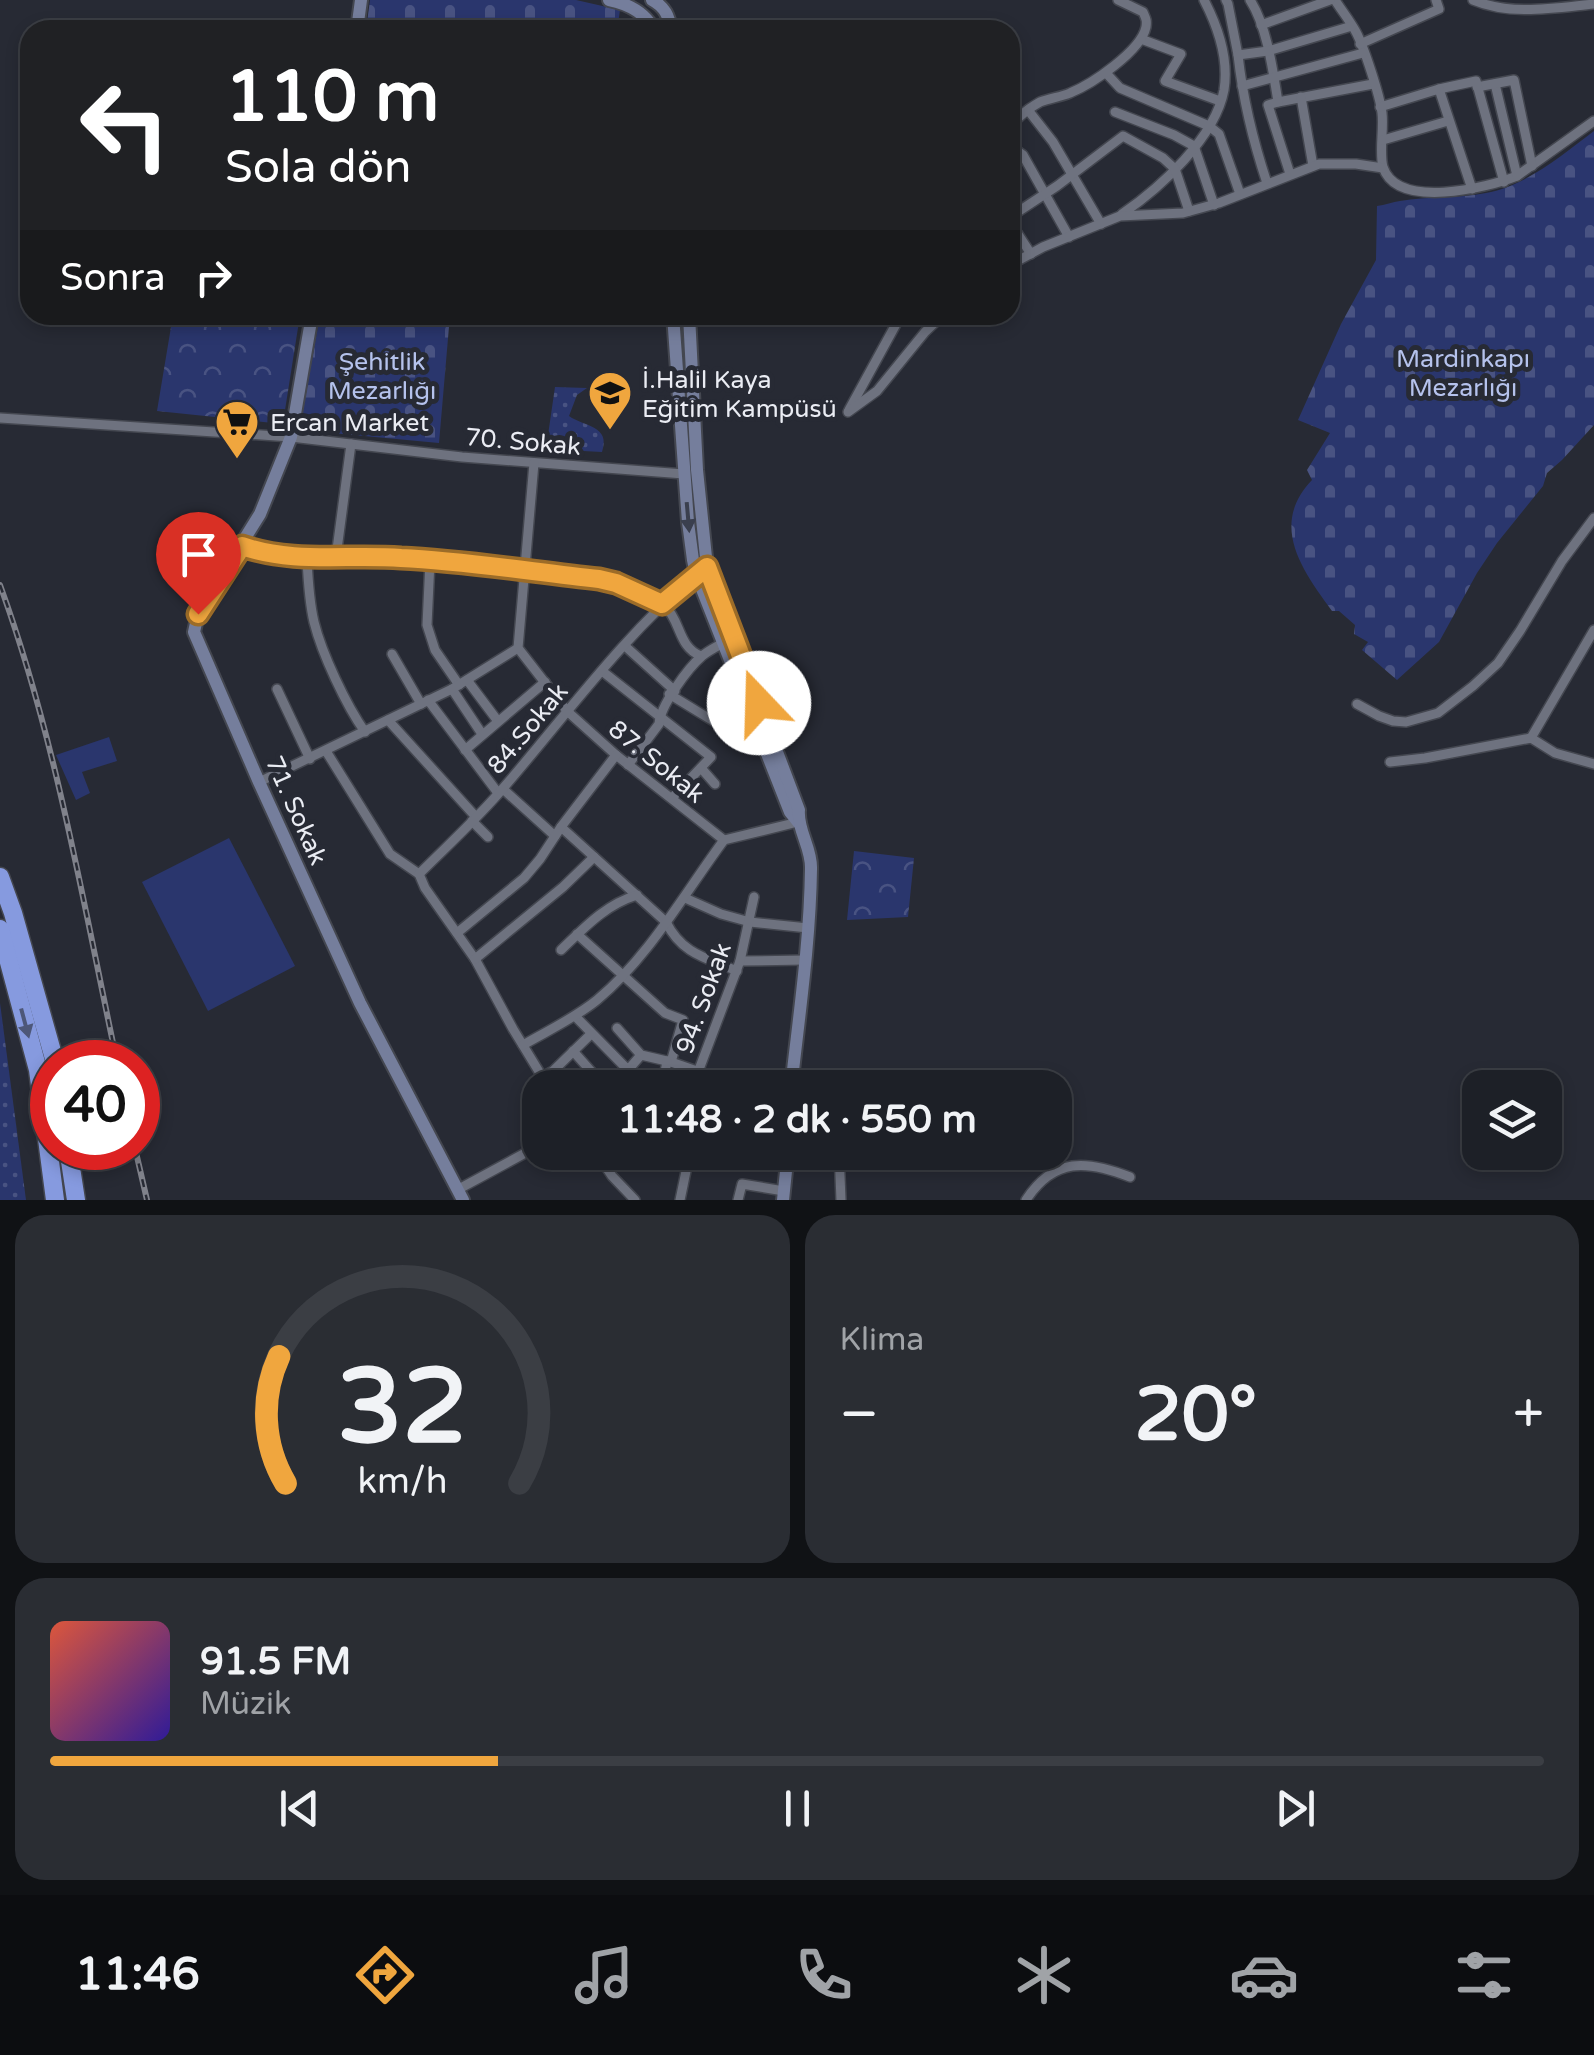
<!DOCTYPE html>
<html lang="tr">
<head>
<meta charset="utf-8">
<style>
	:root { --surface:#1d2027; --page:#2a2d33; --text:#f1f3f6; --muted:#a0a3a7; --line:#3b3e44; --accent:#f0a63e }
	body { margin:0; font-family:"Varela Round",sans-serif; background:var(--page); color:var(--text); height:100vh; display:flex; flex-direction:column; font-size:38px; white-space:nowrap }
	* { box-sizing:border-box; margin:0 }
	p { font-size:32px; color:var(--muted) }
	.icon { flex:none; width:55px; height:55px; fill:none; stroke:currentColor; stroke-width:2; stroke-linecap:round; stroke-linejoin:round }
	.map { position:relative; height:1200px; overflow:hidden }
	.drawer { display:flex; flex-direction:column; gap:15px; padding:15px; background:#101215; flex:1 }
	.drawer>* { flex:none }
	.banner { position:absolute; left:20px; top:20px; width:1000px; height:305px; border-radius:30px; box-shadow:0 5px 15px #0003,0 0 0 2px var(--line); background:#202124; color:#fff; overflow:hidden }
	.tools { position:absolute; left:1462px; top:1070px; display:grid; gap:20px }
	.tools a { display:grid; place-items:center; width:100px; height:100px; border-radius:20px; background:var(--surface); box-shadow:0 5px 15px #0003,0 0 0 2px var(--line); font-size:50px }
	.speed { position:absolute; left:30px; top:1040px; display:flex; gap:20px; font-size:50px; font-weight:700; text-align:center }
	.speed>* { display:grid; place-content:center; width:130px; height:130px; border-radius:50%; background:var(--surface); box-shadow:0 5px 15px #0003,0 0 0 2px var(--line); line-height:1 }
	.speed .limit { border:15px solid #d22; background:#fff; color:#111 }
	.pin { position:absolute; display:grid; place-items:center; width:85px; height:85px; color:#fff; margin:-102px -42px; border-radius:50% 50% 50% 0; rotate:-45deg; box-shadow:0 0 10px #0007 }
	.pin .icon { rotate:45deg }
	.me { position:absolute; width:110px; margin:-55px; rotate:339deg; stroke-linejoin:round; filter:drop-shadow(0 0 8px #0008) }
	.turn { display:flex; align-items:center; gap:35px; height:210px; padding:0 40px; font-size:45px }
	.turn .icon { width:130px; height:130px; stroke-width:2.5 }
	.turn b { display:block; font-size:70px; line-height:85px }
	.then { display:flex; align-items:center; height:95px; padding:0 40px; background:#0003; gap:20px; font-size:38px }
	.big { font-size:75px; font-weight:700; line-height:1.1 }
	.drawer .card { flex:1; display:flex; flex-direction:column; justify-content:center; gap:15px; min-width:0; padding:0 35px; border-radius:30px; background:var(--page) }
	.drawer .dial { align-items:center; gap:0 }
	.dial svg { height:260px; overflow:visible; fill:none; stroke:var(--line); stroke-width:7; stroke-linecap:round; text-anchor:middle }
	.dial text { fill:var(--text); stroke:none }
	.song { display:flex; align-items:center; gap:30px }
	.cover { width:120px; height:120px; border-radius:15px; background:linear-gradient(135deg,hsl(10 70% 55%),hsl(250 70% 35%)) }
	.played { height:10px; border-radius:5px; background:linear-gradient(90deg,var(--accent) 30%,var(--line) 30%) }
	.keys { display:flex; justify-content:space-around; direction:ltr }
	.heat { display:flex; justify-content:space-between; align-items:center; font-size:55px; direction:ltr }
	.drawer .tiles { flex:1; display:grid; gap:15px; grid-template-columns:1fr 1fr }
	.card:last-child { grid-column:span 2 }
	.trip { position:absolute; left:522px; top:1070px; width:550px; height:100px; border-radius:30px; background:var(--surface); box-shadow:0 5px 15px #0003,0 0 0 2px var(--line); font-weight:700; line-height:100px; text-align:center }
	.menu { display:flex; height:160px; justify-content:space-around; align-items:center; background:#0c0d10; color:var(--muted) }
	.menu .icon { width:70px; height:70px }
	.menu .on { color:var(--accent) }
	.menu b { font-size:45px; color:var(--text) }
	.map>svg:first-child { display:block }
	.grass { fill:url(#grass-dots) }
	.forest { fill:url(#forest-crowns) }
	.cemetery { fill:url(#cemetery-stones) }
	.garden { fill:#2a366d }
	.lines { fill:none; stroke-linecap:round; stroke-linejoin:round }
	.street-casing { stroke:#444750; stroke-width:12 }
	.secondary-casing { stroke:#444750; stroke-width:16 }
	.highway-casing { stroke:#444750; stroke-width:21 }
	.street { stroke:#6e727f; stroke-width:9 }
	.secondary { stroke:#757e9c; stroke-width:12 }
	.highway { stroke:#869adf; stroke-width:18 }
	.rail-casing { stroke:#80828b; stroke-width:6 }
	.rail { stroke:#272a34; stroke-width:2.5; stroke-dasharray:8; stroke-linecap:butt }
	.oneway { fill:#3a3f4e }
	.oneway2 { fill:#4d5778 }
	.route-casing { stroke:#9c6c28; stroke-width:25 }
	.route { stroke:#f0a63e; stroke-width:18 }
	.labels { text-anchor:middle; stroke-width:10; stroke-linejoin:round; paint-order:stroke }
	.park-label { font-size:25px; fill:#b5c2ec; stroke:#272a34 }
	.poi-label { font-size:25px; fill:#eaecf3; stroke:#272a34; text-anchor:start }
	.street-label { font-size:25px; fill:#eaecf3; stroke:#272a34 }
</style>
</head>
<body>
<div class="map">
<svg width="1594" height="1200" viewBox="0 0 1594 1200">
	<defs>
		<pattern id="grass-dots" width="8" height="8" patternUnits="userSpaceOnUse" patternTransform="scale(2.5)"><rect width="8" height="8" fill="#2a366d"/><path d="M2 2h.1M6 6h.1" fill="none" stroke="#495382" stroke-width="1.8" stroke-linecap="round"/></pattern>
		<pattern id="forest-crowns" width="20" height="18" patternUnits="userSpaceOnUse" patternTransform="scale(2.5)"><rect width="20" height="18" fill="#2a366d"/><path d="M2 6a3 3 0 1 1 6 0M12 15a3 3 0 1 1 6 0" fill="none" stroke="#495382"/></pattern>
		<pattern id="cemetery-stones" width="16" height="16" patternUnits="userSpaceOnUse" patternTransform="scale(2.5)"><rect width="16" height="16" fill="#2a366d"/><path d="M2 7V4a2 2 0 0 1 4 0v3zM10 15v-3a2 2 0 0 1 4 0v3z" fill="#495382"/></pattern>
	</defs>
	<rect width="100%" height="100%" fill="#272a34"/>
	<g class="grass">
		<path d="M 555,387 L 587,388 L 577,395 L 569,416 C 584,427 611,425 602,452 L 546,449 Z"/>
		<polygon points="0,1003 26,1200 0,1200"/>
	</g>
	<g class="forest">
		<polygon points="173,315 300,315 285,410 280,422 273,423 157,411"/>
		<polygon points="854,851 914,858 908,917 847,920"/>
	</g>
	<g class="cemetery">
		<polygon points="370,0 576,0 620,10 617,30 366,30"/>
		<path d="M 1594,131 L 1594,425 L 1562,460 L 1547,473 L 1543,486 L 1497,543 L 1477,573 L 1439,642 L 1397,680 L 1362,650 L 1368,642 L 1354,634 L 1355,625 L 1339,611 L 1332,611 C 1302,570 1269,525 1312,480 L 1307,470 L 1330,433 L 1298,420 L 1341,324 L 1376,260 L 1377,206 C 1385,205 1393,202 1400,201 C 1428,196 1458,199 1486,193 C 1526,186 1562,155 1594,131 Z"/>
		<polygon points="320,315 450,315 439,443 332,433 334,417 321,415 318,431 308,429 302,416"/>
	</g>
	<g class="garden">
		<polygon points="109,737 117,761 82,772 90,793 76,800 56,755"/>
		<polygon points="229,838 295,966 208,1011 142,882"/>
	</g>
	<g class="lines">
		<defs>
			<g id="street">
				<polyline points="1226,0 1228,4 1238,55"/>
				<path d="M 1250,0 C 1267,26 1273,71 1278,102 L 1373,84"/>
				<path d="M 1335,0 C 1342,11 1350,21 1356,32 C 1364,47 1380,96 1382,113 C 1384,129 1379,152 1383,167 C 1397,210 1487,188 1517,176 L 1594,121"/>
				<path d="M 1473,0 C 1511,16 1554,8 1594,4"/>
				<polyline points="1261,25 1330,0"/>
				<polyline points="1141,39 1181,54 1165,81 1220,101"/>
				<polyline points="1360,44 1439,9 1436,0"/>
				<polyline points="1106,73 1120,88 1209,126 1219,134 1240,194"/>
				<polyline points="1495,84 1517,176"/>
				<polyline points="1242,86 1363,53"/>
				<polyline points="1477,87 1514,80 1532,166"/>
				<polyline points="1439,89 1476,81 1504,182"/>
				<polyline points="1301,97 1313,166"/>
				<polyline points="1278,102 1268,105 1290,174"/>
				<polyline points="1380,107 1439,89 1472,189"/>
				<polyline points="1028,110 1053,142 1101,224"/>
				<polyline points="1115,112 1174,135 1194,146 1214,205"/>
				<path d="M 1010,127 C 1018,117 1029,108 1040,102 C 1050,98 1061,97 1070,93 C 1092,84 1141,51 1146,27 C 1147,20 1146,19 1143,12 L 1118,0"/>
				<polyline points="1383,140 1448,121"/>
				<polyline points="1010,146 1023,155 1069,237"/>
				<path d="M 1267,183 C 1253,141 1243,100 1238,55 L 1268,51 L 1352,26"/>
				<path d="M 1122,214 C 1160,188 1215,138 1224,90 C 1229,59 1218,27 1204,0"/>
				<polyline points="1010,217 1057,186 1123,136 1163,158 1175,169 1189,211"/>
				<polyline points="1010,222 1031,254"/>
				<polyline points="1010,265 1043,247 1120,216 1183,213 1219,203 1319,164 1356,164 1383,168"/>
				<polyline points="849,410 901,315"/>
				<polyline points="848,412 877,391 925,332 943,315"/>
				<polyline points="0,418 291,437 462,457 684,474"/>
				<polyline points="534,463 518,648 567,711 616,755 724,840"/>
				<path d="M 242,547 C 294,564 347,554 401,558 C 467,562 533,572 599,579 C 617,583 651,594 665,606 C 681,621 678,647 701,656"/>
				<polyline points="336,557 351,444"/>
				<path d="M 307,559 C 308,580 309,601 314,622 C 322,654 346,705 365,732"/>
				<polyline points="430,561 427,625 435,650 459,685"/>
				<polyline points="625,646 675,691"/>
				<polyline points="392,654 421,704"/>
				<polyline points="602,671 711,757 672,798"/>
				<polyline points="467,680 497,720"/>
				<polyline points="277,689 310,759"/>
				<polyline points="452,689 482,734"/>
				<polyline points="669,694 728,730"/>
				<polyline points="428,700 498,793"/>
				<polyline points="1357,704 1379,716 1393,721 1406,722 1438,713 1473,686 1498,663 1520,631 1562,561 1594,518"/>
				<polyline points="388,720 476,817"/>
				<polyline points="1531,738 1594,630"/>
				<polyline points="465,750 545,682"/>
				<polyline points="326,751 390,854 419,874 425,888 475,959 513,1029 549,1088"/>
				<polyline points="1390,762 1425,758 1531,738 1555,753 1594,764"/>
				<path d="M 628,765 L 659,724 C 660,706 688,668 702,656 C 708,651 716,647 723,643"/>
				<polyline points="701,768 715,784"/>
				<polyline points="259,782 452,689 518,648"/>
				<polyline points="503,789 555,836"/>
				<polyline points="472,821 488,837"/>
				<path d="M 561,827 L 666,922 C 682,954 706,958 737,971"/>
				<path d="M 419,874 C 448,845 479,817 505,786 C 567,714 624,635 697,574"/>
				<polyline points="685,898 721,914 750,922 808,928"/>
				<polyline points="457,933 524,878 540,859 561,827 616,755"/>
				<polyline points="577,934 665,1013 683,1020 671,1062"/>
				<path d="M 561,950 C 585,927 605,905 637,895"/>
				<polyline points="475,959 563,887 594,857"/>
				<polyline points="740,961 805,960"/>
				<polyline points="575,1016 628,1070 641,1055"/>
				<polyline points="617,1028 641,1055 671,1062 720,1079 745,1084 789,1088"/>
				<path d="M 523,1045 C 547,1031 575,1018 597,1000 C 649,957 684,894 724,840 L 798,822"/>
				<polyline points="573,1051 605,1087"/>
				<polyline points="542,1077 553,1071 591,1034"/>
				<polyline points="663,1083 667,1061"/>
				<polyline points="692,1088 740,961 754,897"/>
				<polyline points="596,1152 612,1176 635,1200"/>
				<polyline points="839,1152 841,1200"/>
				<polyline points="457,1190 540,1145"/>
				<polyline points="680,1200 690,1152"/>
				<polyline points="738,1200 742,1184 784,1191"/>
				<path d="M 1026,1200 C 1054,1157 1087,1160 1130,1177"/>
			</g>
			<g id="secondary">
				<path d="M 609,0 C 629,4 645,12 654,30"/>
				<path d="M 652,0 C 665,7 669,16 671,30"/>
				<polyline points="357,30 361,0"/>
				<polyline points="312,315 291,437 260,514 198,614 194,632 259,782 360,1003 463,1200"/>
				<polyline points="673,315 688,522 693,560 696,574 790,812 798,822"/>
				<path d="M 689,315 L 697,470 L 707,567 L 799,810 C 797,830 812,848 811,869 C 810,942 799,1015 791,1088"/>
				<polyline points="783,1200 788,1152"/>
			</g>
			<g id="highway">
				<polyline points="0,877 13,913 55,1062"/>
				<polyline points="0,929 38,1070 55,1200"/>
				<polyline points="68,1148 76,1200"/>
			</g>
		</defs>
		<use href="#street" class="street-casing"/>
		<use href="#secondary" class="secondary-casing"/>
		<use href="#highway" class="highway-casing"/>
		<use href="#street" class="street"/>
		<use href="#secondary" class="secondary"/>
		<use href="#highway" class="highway"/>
		<defs>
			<g id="rail">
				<path d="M 0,585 C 56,739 83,902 117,1062"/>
				<polyline points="135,1148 147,1200"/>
			</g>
		</defs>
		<use href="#rail" class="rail-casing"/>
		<use href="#rail" class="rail"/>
	</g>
	<defs><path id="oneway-solid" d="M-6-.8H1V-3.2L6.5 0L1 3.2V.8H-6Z" transform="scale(2.5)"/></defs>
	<use class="oneway" href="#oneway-solid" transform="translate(688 517) rotate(85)"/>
	<use class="oneway2" href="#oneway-solid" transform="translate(25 1023) rotate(75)"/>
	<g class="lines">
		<defs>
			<path id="route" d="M 198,614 L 242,546 C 293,564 347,554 401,558 C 467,561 533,572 599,579 L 616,583 L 662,604 L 707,567 L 759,703"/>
		</defs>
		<use href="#route" class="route-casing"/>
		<use href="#route" class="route"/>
	</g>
	<defs>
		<symbol id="school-pin" viewBox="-11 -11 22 30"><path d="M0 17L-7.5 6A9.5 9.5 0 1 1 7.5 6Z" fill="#f0a63e" stroke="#272a34"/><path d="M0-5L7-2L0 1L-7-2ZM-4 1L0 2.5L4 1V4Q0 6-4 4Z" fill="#111"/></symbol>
		<symbol id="supermarket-pin" viewBox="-11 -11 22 30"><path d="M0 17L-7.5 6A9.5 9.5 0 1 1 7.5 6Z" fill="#f0a63e" stroke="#272a34"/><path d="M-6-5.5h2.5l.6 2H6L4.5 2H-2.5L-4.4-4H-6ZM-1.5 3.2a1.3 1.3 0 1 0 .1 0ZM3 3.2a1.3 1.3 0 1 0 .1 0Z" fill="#111"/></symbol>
	</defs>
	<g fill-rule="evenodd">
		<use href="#school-pin" x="585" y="368" width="50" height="68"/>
		<use href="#supermarket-pin" x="212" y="397" width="50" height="68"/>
	</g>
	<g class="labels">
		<g class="park-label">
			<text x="1463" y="367">Mardinkapı<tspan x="1463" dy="29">Mezarlığı</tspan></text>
			<text x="382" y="370">Şehitlik<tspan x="382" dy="29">Mezarlığı</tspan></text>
		</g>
		<g class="poi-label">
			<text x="642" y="388">İ.Halil Kaya<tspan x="642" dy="29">Eğitim Kampüsü</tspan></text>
			<text x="270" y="431">Ercan Market</text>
		</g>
		<g class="street-label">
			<text transform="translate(523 441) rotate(5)" y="9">70. Sokak</text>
			<text transform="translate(527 728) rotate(-50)" y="9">84.Sokak</text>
			<text transform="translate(657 761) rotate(39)" y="9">87. Sokak</text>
			<text transform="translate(297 810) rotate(66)" y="9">71. Sokak</text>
			<text transform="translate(703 998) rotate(-70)" y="9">94. Sokak</text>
		</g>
	</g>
</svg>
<div class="tools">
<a><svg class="icon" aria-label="layers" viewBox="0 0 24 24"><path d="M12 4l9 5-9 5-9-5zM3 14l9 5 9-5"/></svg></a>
</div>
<div class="speed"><div class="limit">40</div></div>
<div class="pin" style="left:198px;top:614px;background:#d93025"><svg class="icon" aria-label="arrive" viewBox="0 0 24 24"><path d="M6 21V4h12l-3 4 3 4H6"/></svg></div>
<svg class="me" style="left:759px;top:703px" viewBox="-20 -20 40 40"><circle r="19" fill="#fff"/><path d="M0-13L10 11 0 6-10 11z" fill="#f0a63e"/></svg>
<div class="trip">11:48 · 2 dk · 550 m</div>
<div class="banner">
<div class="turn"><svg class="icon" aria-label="left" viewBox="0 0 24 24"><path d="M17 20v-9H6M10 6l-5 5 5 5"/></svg><div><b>110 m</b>Sola dön</div></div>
<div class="then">Sonra<svg class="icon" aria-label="right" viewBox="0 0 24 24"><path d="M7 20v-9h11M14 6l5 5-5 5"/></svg></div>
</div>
</div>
<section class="drawer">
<div class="tiles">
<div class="card dial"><svg viewBox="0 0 100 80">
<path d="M14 69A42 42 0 1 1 86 69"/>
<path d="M14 69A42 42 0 0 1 12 30" stroke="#f0a63e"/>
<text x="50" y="56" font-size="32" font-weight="700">32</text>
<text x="50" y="72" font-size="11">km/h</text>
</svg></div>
<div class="card"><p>Klima</p>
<div class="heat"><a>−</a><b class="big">20°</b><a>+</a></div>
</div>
<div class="card">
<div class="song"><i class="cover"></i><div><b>91.5 FM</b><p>Müzik</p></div></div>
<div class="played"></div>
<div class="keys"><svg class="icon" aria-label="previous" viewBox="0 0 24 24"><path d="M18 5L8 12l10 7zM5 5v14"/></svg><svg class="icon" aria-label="pause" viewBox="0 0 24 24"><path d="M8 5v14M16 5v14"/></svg><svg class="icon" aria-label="next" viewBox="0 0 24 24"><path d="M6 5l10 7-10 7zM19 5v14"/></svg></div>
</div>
</div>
</section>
<nav class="menu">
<b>11:46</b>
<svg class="icon on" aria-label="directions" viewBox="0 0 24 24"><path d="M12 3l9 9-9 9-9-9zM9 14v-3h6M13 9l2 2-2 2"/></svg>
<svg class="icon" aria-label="music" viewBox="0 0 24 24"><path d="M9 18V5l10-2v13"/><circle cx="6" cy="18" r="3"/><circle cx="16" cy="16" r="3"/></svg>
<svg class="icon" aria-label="phone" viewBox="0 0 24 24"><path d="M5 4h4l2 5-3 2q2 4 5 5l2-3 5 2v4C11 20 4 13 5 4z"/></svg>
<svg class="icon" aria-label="climate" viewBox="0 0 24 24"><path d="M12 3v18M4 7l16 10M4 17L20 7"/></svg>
<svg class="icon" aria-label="car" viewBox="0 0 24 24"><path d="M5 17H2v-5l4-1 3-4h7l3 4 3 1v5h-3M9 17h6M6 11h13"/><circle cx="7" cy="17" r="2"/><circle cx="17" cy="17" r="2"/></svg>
<svg class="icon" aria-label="filters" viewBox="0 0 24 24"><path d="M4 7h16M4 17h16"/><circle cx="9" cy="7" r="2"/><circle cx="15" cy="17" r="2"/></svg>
</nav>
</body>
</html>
